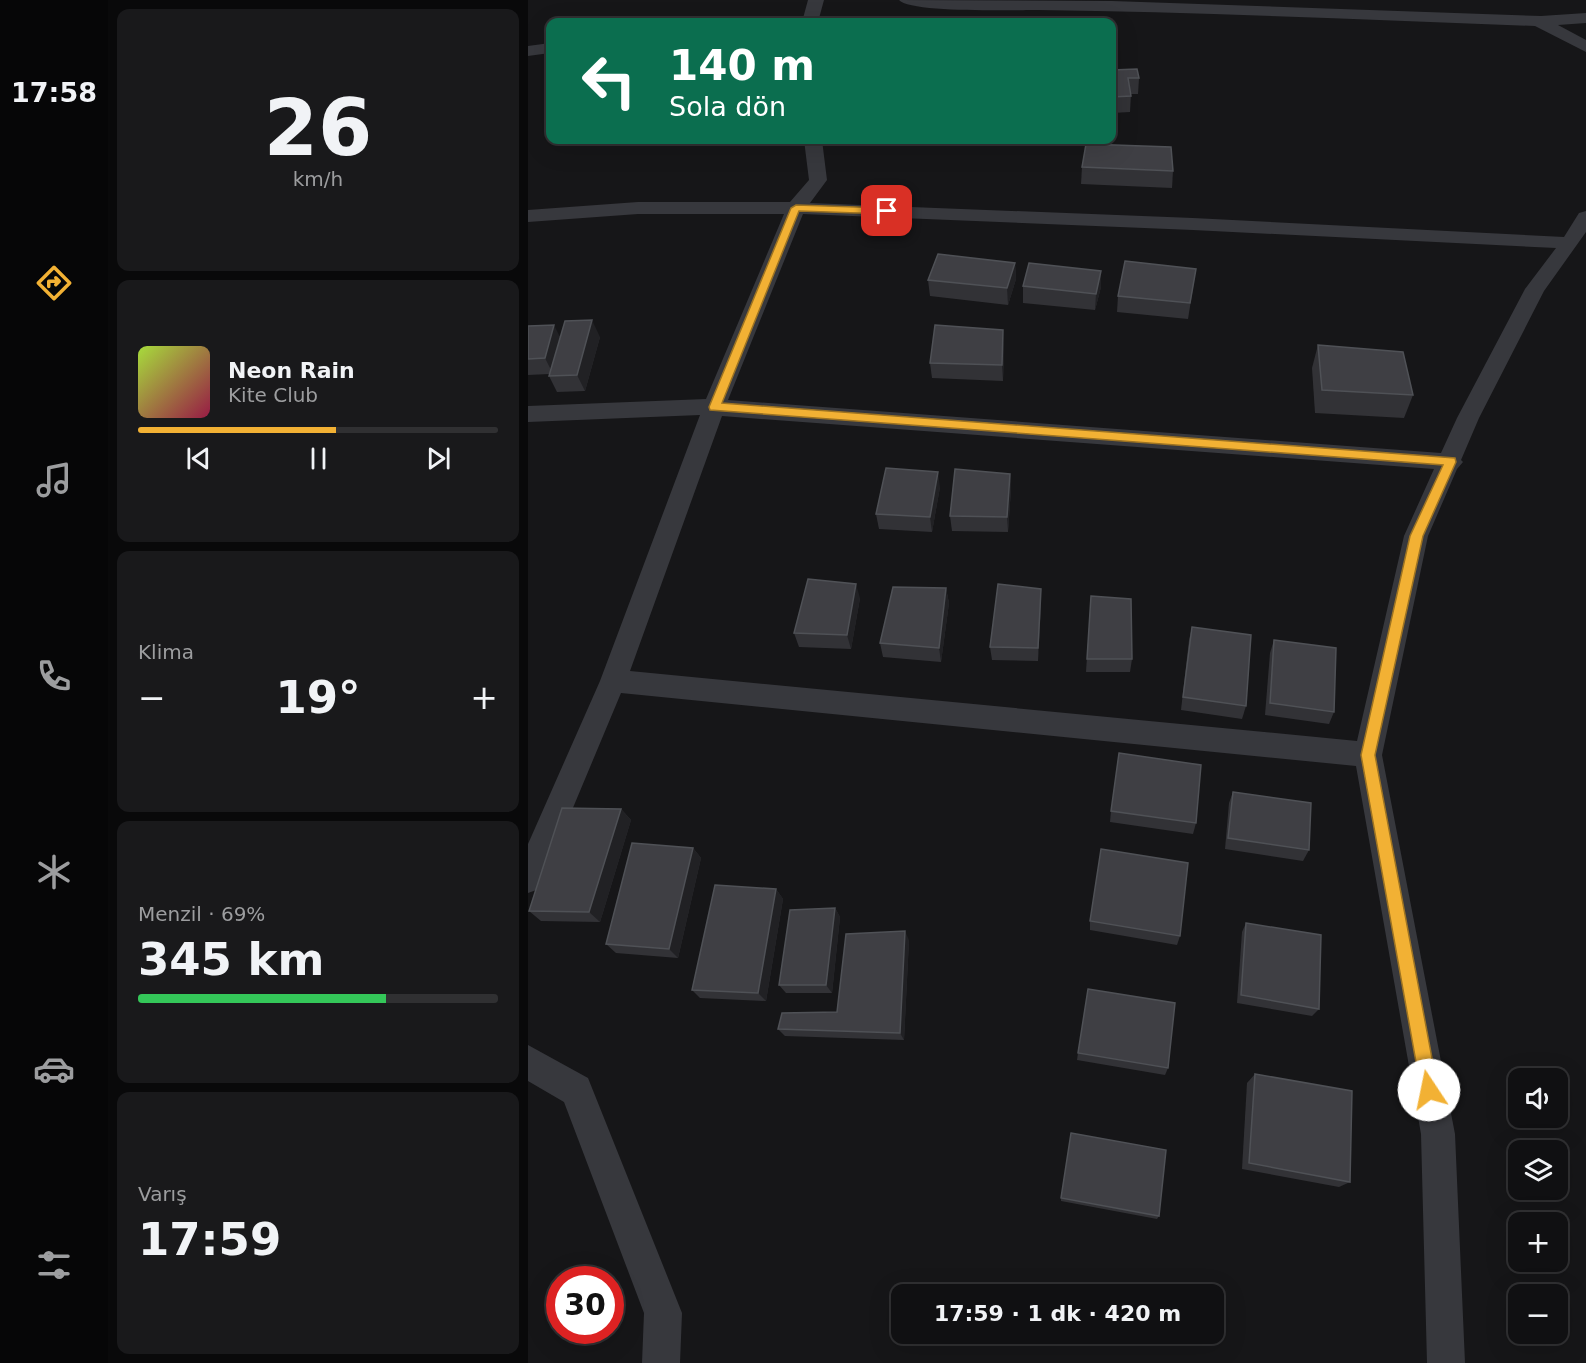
<!DOCTYPE html>
<html lang="tr">
<head>
<meta charset="utf-8">
<style>
	:root { --surface:#101012; --page:#19191b; --text:#f1f3f6; --muted:#9c9d9f; --line:#303032; --accent:#f2b134 }
	body { margin:0; font-family:"DejaVu Sans",sans-serif; background:var(--page); color:var(--text); height:100vh; display:flex; flex-direction:column; font-size:22px; white-space:nowrap }
	* { box-sizing:border-box; margin:0 }
	p { font-size:20px; color:var(--muted) }
	.icon { flex:none; width:33px; height:33px; fill:none; stroke:currentColor; stroke-width:2; stroke-linecap:round; stroke-linejoin:round }
	.map { position:relative; flex:1; overflow:hidden }
	.panel { display:flex; flex-direction:column; gap:9px; padding:9px; background:#09090a; width:420px }
	.panel>* { flex:none }
	.hud { position:absolute; left:18px; top:18px; width:570px; height:126px; border-radius:12px; box-shadow:0 6px 24px #0002,0 0 0 2px var(--line); background:#0b6e4f; color:#fff; overflow:hidden }
	.tools { position:absolute; left:980px; top:1068px; display:grid; gap:12px }
	.tools a { display:grid; place-items:center; width:60px; height:60px; border-radius:12px; background:var(--surface); box-shadow:0 6px 24px #0002,0 0 0 2px var(--line); font-size:30px }
	.speed { position:absolute; left:18px; top:1266px; display:flex; gap:12px; font-size:30px; font-weight:700; text-align:center }
	.speed>* { display:grid; place-content:center; width:78px; height:78px; border-radius:50%; background:var(--surface); box-shadow:0 6px 24px #0002,0 0 0 2px var(--line); line-height:1 }
	.speed .limit { border:9px solid #d22; background:#fff; color:#111 }
	.pin { position:absolute; display:grid; place-items:center; width:51px; height:51px; color:#fff; margin:-26px; border-radius:12px; box-shadow:0 3px 9px #0006 }
	.me { position:absolute; width:66px; margin:-33px; rotate:349deg; stroke-linejoin:round; filter:drop-shadow(0 0 4px #0008) }
	.turn { display:flex; align-items:center; gap:21px; height:126px; padding:0 24px; font-size:27px }
	.turn .icon { width:78px; height:78px; stroke-width:2.5 }
	.turn b { display:block; font-size:42px; line-height:51px }
	.big { font-size:45px; font-weight:700; line-height:1.1 }
	.panel .widget { flex:1; display:flex; flex-direction:column; justify-content:center; gap:9px; min-width:0; padding:0 21px; border-radius:12px; background:var(--page) }
	.panel .dial { align-items:center; gap:0 }
	.dial b { font-size:78px; line-height:1 }
	.song { display:flex; align-items:center; gap:18px }
	.cover { width:72px; height:72px; border-radius:9px; background:linear-gradient(135deg,hsl(80 70% 55%),hsl(340 70% 35%)) }
	.played { height:6px; border-radius:3px; background:linear-gradient(90deg,var(--accent) 55%,var(--line) 55%) }
	.keys { display:flex; justify-content:space-around; direction:ltr }
	.heat { display:flex; justify-content:space-between; align-items:center; font-size:33px; direction:ltr }
	.charge { height:9px; border-radius:4px; background:linear-gradient(90deg,#34c759 69%,var(--line) 0) }
	.trip { position:absolute; left:363px; top:1284px; width:333px; height:60px; border-radius:12px; background:var(--surface); box-shadow:0 6px 24px #0002,0 0 0 2px var(--line); font-weight:700; line-height:60px; text-align:center }
	main { display:flex; flex:1; min-height:0 }
	.tab-bar { display:flex; flex-direction:column; width:108px; justify-content:space-around; align-items:center; background:#060607; color:var(--muted) }
	.tab-bar .icon { width:42px; height:42px }
	.tab-bar .active { color:var(--accent) }
	.tab-bar b { font-size:27px; color:var(--text) }
	.map>svg:first-child { display:block }
	.lines { fill:none; stroke-linecap:round; stroke-linejoin:round }
	.minor { fill:#37383d; fill-rule:evenodd }
	.wall { fill:#323236 }
	.shaded-wall { fill:#212124 }
	.building { fill:#3f3f44; stroke:#4f5156; stroke-width:1.5 }
	.route { fill:#f2b134; stroke:#9d7322; stroke-width:1.5 }
</style>
</head>
<body>
<main>
<nav class="tab-bar">
<b>17:58</b>
<svg class="icon active" aria-label="directions" viewBox="0 0 24 24"><path d="M12 3l9 9-9 9-9-9zM9 14v-3h6M13 9l2 2-2 2"/></svg>
<svg class="icon" aria-label="music" viewBox="0 0 24 24"><path d="M9 18V5l10-2v13"/><circle cx="6" cy="18" r="3"/><circle cx="16" cy="16" r="3"/></svg>
<svg class="icon" aria-label="phone" viewBox="0 0 24 24"><path d="M5 4h4l2 5-3 2q2 4 5 5l2-3 5 2v4C11 20 4 13 5 4z"/></svg>
<svg class="icon" aria-label="climate" viewBox="0 0 24 24"><path d="M12 3v18M4 7l16 10M4 17L20 7"/></svg>
<svg class="icon" aria-label="car" viewBox="0 0 24 24"><path d="M5 17H2v-5l4-1 3-4h7l3 4 3 1v5h-3M9 17h6M6 11h13"/><circle cx="7" cy="17" r="2"/><circle cx="17" cy="17" r="2"/></svg>
<svg class="icon" aria-label="filters" viewBox="0 0 24 24"><path d="M4 7h16M4 17h16"/><circle cx="9" cy="7" r="2"/><circle cx="15" cy="17" r="2"/></svg>
</nav>
<section class="panel">
<div class="widget dial"><b>26</b><p>km/h</p></div>
<div class="widget">
<div class="song"><i class="cover"></i><div><b>Neon Rain</b><p>Kite Club</p></div></div>
<div class="played"></div>
<div class="keys"><svg class="icon" aria-label="previous" viewBox="0 0 24 24"><path d="M18 5L8 12l10 7zM5 5v14"/></svg><svg class="icon" aria-label="pause" viewBox="0 0 24 24"><path d="M8 5v14M16 5v14"/></svg><svg class="icon" aria-label="next" viewBox="0 0 24 24"><path d="M6 5l10 7-10 7zM19 5v14"/></svg></div>
</div>
<div class="widget"><p>Klima</p>
<div class="heat"><a>−</a><b class="big">19°</b><a>+</a></div>
</div>
<div class="widget"><p>Menzil · 69%</p><b class="big">345 km</b><div class="charge"></div></div>
<div class="widget"><p>Varış</p><b class="big">17:59</b></div>
</section>
<div class="map">
<svg width="1058" height="1363" viewBox="0 0 1058 1363">
	<rect width="100%" height="100%" fill="#161618"/>
	<g class="lines">
		<g class="minor">
			<polygon points="280,0 296,0 290,22 274,22"/>
			<path d="M 371,0 L 584,1 L 1013,16 L 1058,13 L 1058,23 L 1030,25 L 1058,40 L 1058,52 L 1007,26 C 842,20 676,12 510,10 C 489,10 381,13 371,0 Z"/>
			<polygon points="22,43 22,53 0,56 0,46"/>
			<path d="M 276,140 L 294,140 L 299,180 L 282,203 L 665,218 L 1036,237 L 1051,213 L 1058,211 L 1058,232 L 1016,291 L 951,418 L 933,460 L 935,462 L 929,469 L 900,536 L 854,755 L 927,1134 L 937,1363 L 899,1363 L 893,1134 L 828,766 L 93,693 L 11,889 L 0,893 L 0,844 L 72,681 L 172,415 L 0,422 L 0,406 L 178,399 L 256,214 L 110,214 L 0,222 L 0,210 L 110,202 L 262,202 L 281,180 ZM 275,214 L 665,230 L 1028,248 L 997,289 L 929,418 L 913,453 L 200,400 ZM 194,416 L 906,469 L 876,536 L 829,741 L 102,671 Z"/>
			<polygon points="0,1045 60,1078 154,1313 152,1363 114,1363 116,1313 36,1102 0,1081"/>
		</g>
	</g>
	<g class="wall">
		<polygon points="584,70 611,78 610,94 603,94 602,112 584,113"/>
		<polygon points="554,167 645,171 644,188 553,184"/>
		<polygon points="487,263 488,279 480,305 402,296 400,280"/>
		<polygon points="668,269 660,319 589,312 590,296"/>
		<polygon points="573,271 573,287 567,310 495,303 495,286"/>
		<polygon points="0,326 32,336 72,337 57,391 29,392 21,376 21,374 0,375"/>
		<polygon points="790,345 885,395 876,418 787,413 784,368"/>
		<polygon points="476,346 475,381 404,378 402,363"/>
		<polygon points="482,474 483,489 480,532 424,531 422,516"/>
		<polygon points="412,487 404,532 351,529 348,514"/>
		<polygon points="418,588 421,603 413,662 355,657 352,643"/>
		<polygon points="563,596 604,659 602,672 558,672"/>
		<polygon points="332,598 323,649 271,647 266,633"/>
		<polygon points="513,603 510,661 464,660 462,647"/>
		<polygon points="664,627 718,706 714,719 653,710 661,640"/>
		<polygon points="746,640 806,712 801,724 737,715 742,653"/>
		<polygon points="705,792 781,850 775,861 697,849 701,803"/>
		<polygon points="93,809 103,820 72,922 13,921 1,911"/>
		<polygon points="583,811 668,823 665,834 582,822"/>
		<polygon points="165,848 173,858 150,958 88,953 78,944"/>
		<polygon points="248,889 255,899 238,1001 172,998 164,990"/>
		<polygon points="307,908 312,917 304,993 258,993 251,985"/>
		<polygon points="562,921 652,936 649,945 562,930"/>
		<polygon points="718,923 791,1009 784,1016 709,1003 714,932"/>
		<polygon points="381,940 376,1040 257,1036 250,1029 309,1012"/>
		<polygon points="550,1053 640,1068 637,1075 549,1060"/>
		<polygon points="727,1074 822,1182 811,1187 714,1169 719,1083"/>
		<polygon points="533,1198 631,1216 629,1219 533,1201"/>
	</g>
	<g class="shaded-wall">
		<polygon points="487,263 488,279 480,305 479,288"/>
		<polygon points="573,271 573,287 567,310 568,294"/>
		<polygon points="64,320 72,337 57,391 49,375"/>
		<polygon points="26,325 34,341 25,374 17,358"/>
		<polygon points="475,330 476,346 475,381 474,365"/>
		<polygon points="410,472 412,487 404,532 402,517"/>
		<polygon points="482,474 483,489 480,532 479,517"/>
		<polygon points="328,584 332,598 323,649 319,635"/>
		<polygon points="418,588 421,603 413,662 411,648"/>
		<polygon points="513,589 513,603 510,661 510,648"/>
		<polygon points="93,809 103,820 72,922 61,912"/>
		<polygon points="165,848 173,858 150,958 141,949"/>
		<polygon points="248,889 255,899 238,1001 230,993"/>
		<polygon points="307,908 312,917 304,993 298,985"/>
		<polygon points="377,931 381,940 376,1040 372,1033"/>
	</g>
	<g class="building">
		<polygon points="609,69 611,78 600,78 603,96 584,97 584,70"/>
		<polygon points="558,144 643,147 645,171 554,167"/>
		<polygon points="410,254 487,263 479,288 400,280"/>
		<polygon points="597,261 668,269 662,303 590,296"/>
		<polygon points="501,263 573,271 568,294 495,286"/>
		<polygon points="64,320 49,375 21,376 37,321"/>
		<polygon points="26,325 17,358 0,359 0,326"/>
		<polygon points="407,325 475,330 474,365 402,363"/>
		<polygon points="790,345 875,352 885,395 794,390"/>
		<polygon points="358,468 410,472 402,517 348,514"/>
		<polygon points="427,469 482,474 479,517 422,516"/>
		<polygon points="280,579 328,584 319,635 266,633"/>
		<polygon points="470,584 513,589 510,648 462,647"/>
		<polygon points="365,587 418,588 411,648 352,643"/>
		<polygon points="563,596 603,599 604,659 559,659"/>
		<polygon points="664,627 723,635 718,706 655,697"/>
		<polygon points="746,640 808,648 806,712 742,703"/>
		<polygon points="591,753 673,765 668,823 583,811"/>
		<polygon points="705,792 783,803 781,850 700,838"/>
		<polygon points="34,808 93,809 61,912 1,911"/>
		<polygon points="104,843 165,848 141,949 78,944"/>
		<polygon points="573,849 660,863 652,936 562,921"/>
		<polygon points="187,885 248,889 230,993 164,990"/>
		<polygon points="307,908 298,985 251,985 262,910"/>
		<polygon points="718,923 793,935 791,1009 713,995"/>
		<polygon points="377,931 372,1033 250,1029 254,1013 309,1012 318,934"/>
		<polygon points="560,989 647,1003 640,1068 550,1053"/>
		<polygon points="727,1074 824,1091 822,1182 721,1163"/>
		<polygon points="543,1133 638,1150 631,1216 533,1198"/>
	</g>
	<polygon class="route" points="268,205 359,208 364,211 359,214 271,211 194,403 927,458 928,462 895,536 847,755 910,1090 907,1096 901,1098 895,1096 893,1090 833,755 882,536 915,465 182,410 181,407 263,208"/>
</svg>
<div class="tools">
<a><svg class="icon" aria-label="sound" viewBox="0 0 24 24"><path d="M4 9h4l5-4v14l-5-4H4zM17 9q2 3 0 6"/></svg></a>
<a><svg class="icon" aria-label="layers" viewBox="0 0 24 24"><path d="M12 4l9 5-9 5-9-5zM3 14l9 5 9-5"/></svg></a>
<a>+</a>
<a>−</a>
</div>
<div class="speed"><div class="limit">30</div></div>
<div class="pin" style="left:359px;top:211px;background:#d93025"><svg class="icon" aria-label="arrive" viewBox="0 0 24 24"><path d="M6 21V4h12l-3 4 3 4H6"/></svg></div>
<svg class="me" style="left:901px;top:1090px" viewBox="-20 -20 40 40"><circle r="19" fill="#fff"/><path d="M0-13L10 11 0 6-10 11z" fill="#f2b134"/></svg>
<div class="trip">17:59 · 1 dk · 420 m</div>
<div class="hud">
<div class="turn"><svg class="icon" aria-label="left" viewBox="0 0 24 24"><path d="M17 20v-9H6M10 6l-5 5 5 5"/></svg><div><b>140 m</b>Sola dön</div></div>
</div>
</div>
</main>
</body>
</html>
